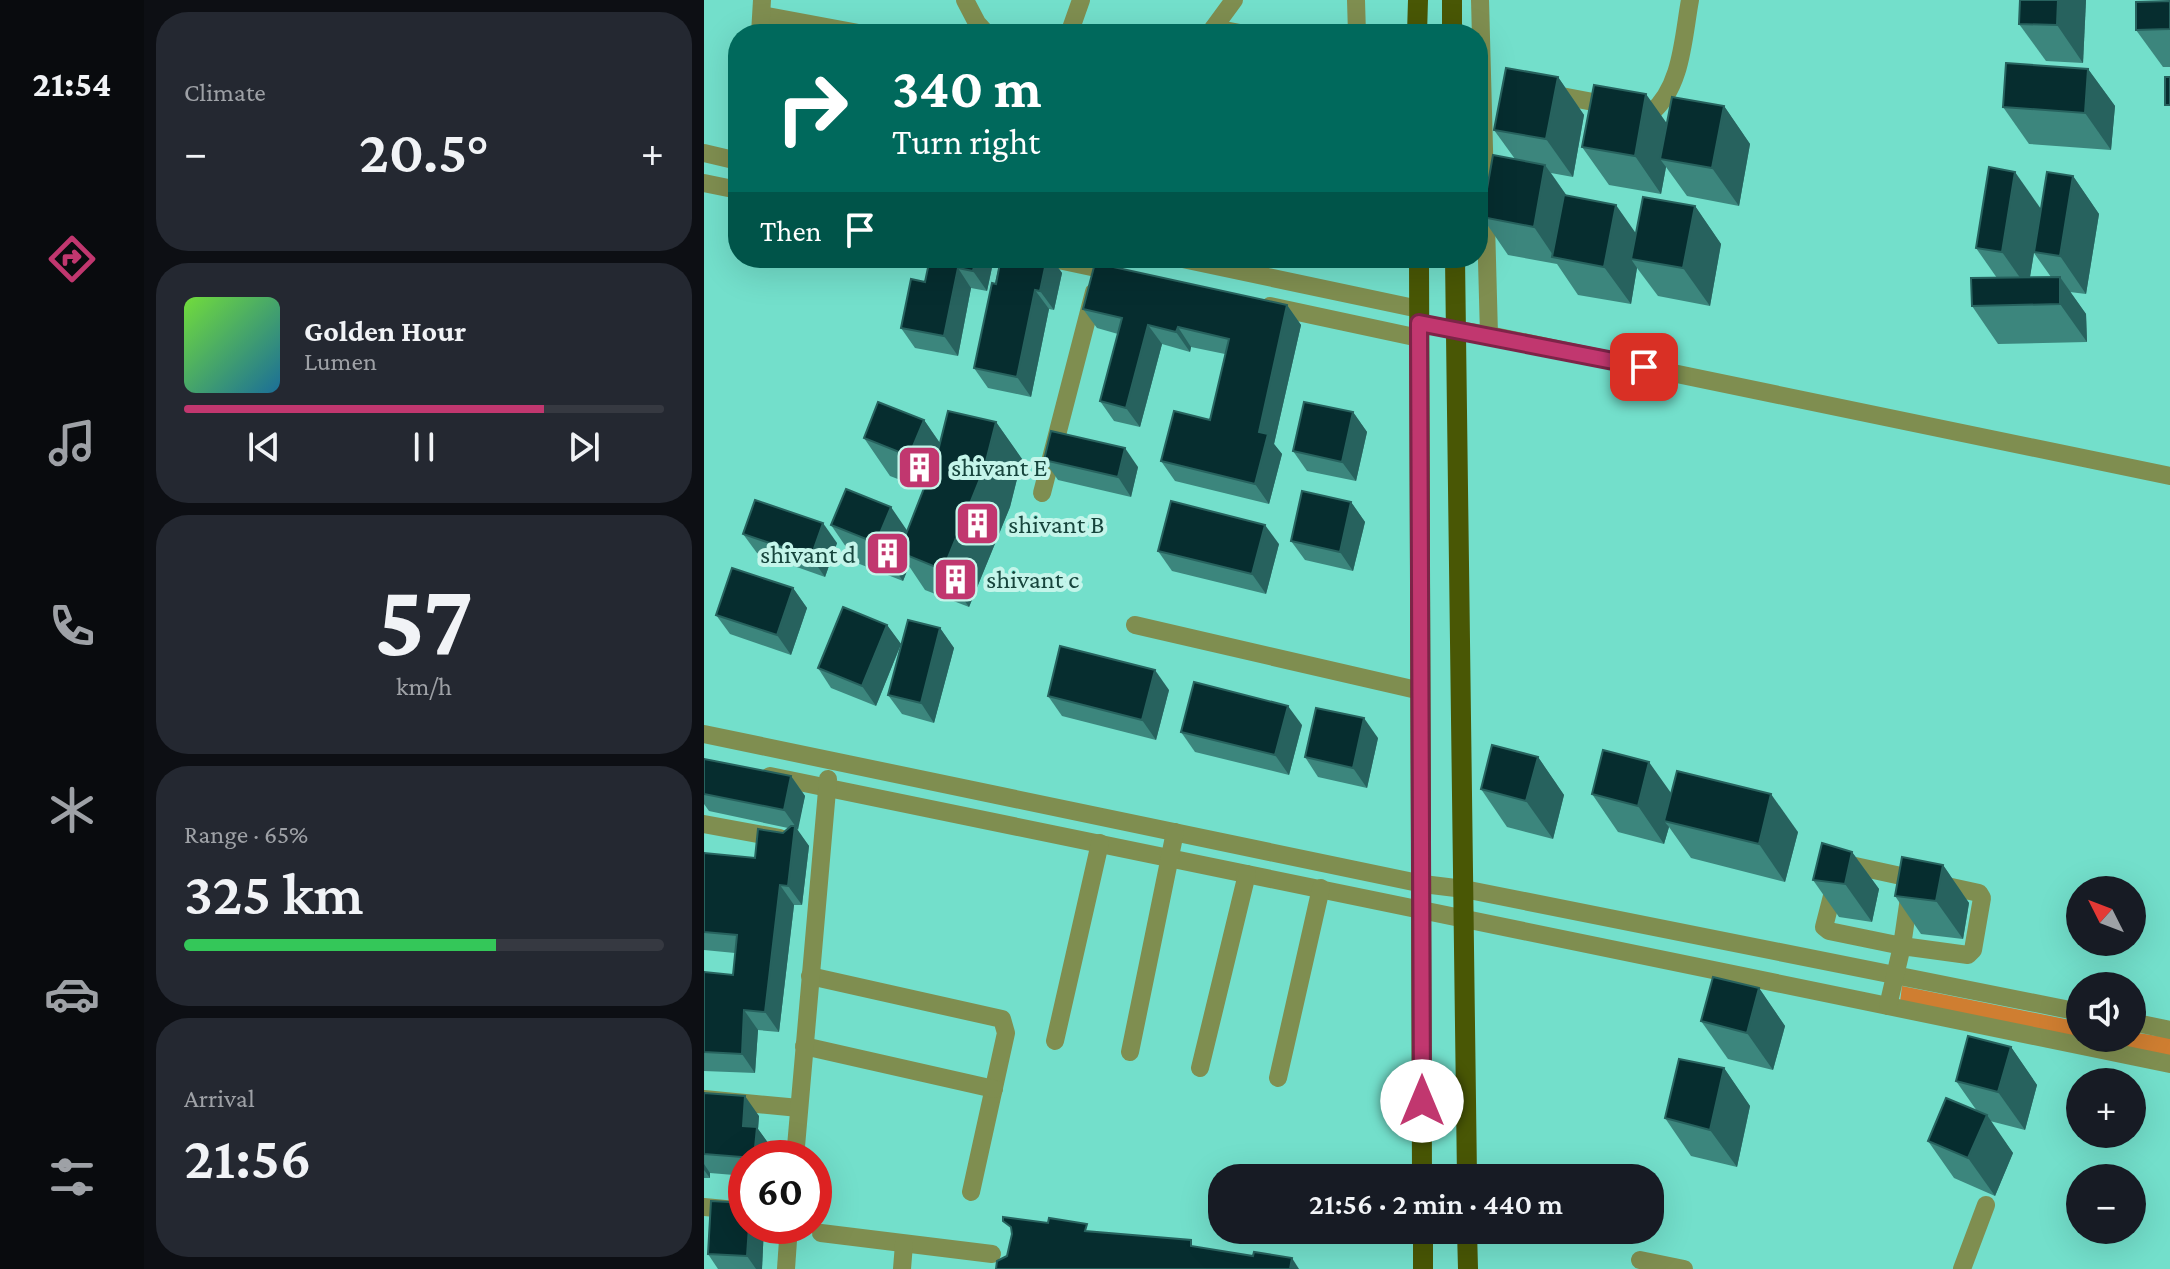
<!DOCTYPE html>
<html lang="en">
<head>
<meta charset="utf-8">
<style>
	:root { --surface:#171b24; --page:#242831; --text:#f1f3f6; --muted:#9ea1a6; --line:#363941; --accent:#c1376f }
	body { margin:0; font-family:"Crimson Pro",serif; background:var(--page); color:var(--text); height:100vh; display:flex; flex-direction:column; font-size:30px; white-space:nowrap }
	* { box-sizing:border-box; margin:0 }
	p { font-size:26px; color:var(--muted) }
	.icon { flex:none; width:44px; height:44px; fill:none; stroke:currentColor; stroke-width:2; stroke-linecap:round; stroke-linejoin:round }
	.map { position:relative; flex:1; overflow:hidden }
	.details { display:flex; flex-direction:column; gap:12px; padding:12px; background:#0d0f14; width:560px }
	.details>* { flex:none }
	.guide { position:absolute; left:24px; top:24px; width:760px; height:244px; border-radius:32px; box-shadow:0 8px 32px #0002; background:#00695c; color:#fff; overflow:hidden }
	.needle { width:52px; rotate:312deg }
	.fabs { position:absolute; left:1362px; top:876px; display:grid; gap:16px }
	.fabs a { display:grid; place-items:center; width:80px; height:80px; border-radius:50%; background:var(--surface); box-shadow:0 8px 32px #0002; font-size:40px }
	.speed { position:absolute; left:24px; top:1140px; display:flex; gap:16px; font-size:40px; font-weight:700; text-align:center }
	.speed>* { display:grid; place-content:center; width:104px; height:104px; border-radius:50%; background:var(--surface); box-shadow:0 8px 32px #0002; line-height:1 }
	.speed .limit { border:12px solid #d22; background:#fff; color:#111 }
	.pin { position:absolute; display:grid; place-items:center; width:68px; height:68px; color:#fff; margin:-34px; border-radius:16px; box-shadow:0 4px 12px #0006 }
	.me { position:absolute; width:88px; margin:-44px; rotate:0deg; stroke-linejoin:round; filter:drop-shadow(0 0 6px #0008) }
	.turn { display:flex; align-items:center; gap:28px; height:168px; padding:0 32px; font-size:36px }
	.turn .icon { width:104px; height:104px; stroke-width:2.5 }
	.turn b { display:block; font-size:56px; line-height:68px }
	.then { display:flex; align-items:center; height:76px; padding:0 32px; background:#0003; gap:16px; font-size:30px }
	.big { font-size:60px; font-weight:600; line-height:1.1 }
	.details .widget { flex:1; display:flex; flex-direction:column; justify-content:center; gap:12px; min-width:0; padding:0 28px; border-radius:32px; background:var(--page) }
	.details .dial { align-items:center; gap:0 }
	.dial b { font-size:104px; line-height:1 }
	.song { display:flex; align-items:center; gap:24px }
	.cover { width:96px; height:96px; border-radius:12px; background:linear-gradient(135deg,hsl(100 70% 55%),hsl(200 70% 35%)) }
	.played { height:8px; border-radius:4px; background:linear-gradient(90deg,var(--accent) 75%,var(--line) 75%) }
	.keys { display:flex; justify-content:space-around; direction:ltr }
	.heat { display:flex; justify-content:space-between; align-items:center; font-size:44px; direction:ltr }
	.charge { height:12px; border-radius:6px; background:linear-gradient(90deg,#34c759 65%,var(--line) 0) }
	.trip { position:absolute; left:504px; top:1164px; width:456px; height:80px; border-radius:32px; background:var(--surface); box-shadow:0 8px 32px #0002; font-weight:600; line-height:80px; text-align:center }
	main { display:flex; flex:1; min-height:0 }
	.dock { display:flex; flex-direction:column; width:144px; justify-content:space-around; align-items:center; background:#090b0e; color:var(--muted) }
	.dock .icon { width:56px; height:56px }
	.dock .on { color:var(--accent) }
	.dock b { font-size:36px; color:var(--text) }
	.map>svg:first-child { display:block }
	.forest { fill:#cf7e31 }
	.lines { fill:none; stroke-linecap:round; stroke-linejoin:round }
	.minor { stroke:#7f8e50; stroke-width:18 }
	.major { stroke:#495705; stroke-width:20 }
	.wall { fill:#3c867d; fill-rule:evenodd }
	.shaded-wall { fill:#27625e }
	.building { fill:#062d2f; stroke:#27625e; stroke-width:2 }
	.route-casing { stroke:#7d2448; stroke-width:20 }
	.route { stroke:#c1376f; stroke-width:14 }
	.labels { text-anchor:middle; stroke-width:8; stroke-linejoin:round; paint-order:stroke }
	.poi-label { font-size:26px; fill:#17453d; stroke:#c4f5ea; text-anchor:start }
</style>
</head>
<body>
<main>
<nav class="dock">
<b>21:54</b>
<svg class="icon on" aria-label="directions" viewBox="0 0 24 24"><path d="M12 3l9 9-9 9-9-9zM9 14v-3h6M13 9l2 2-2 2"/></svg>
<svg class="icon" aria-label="music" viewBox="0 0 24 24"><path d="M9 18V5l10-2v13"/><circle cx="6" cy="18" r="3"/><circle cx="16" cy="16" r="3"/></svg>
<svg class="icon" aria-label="phone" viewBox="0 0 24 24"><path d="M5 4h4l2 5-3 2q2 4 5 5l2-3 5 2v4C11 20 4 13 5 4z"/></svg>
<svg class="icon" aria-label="climate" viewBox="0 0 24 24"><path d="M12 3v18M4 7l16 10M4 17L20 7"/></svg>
<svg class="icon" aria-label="car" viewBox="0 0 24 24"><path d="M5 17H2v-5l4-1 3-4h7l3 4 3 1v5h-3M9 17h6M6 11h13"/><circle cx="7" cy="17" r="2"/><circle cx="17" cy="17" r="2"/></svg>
<svg class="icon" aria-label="filters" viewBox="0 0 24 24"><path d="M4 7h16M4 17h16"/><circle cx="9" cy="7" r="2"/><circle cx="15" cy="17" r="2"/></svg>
</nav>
<section class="details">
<div class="widget"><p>Climate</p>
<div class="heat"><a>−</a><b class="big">20.5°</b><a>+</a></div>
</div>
<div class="widget">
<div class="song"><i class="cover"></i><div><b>Golden Hour</b><p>Lumen</p></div></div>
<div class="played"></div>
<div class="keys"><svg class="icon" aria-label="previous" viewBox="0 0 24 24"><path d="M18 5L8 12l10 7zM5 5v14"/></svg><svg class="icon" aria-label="pause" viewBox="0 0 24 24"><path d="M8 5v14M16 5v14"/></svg><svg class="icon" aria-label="next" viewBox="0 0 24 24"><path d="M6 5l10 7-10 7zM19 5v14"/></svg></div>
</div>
<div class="widget dial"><b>57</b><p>km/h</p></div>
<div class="widget"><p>Range · 65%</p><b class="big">325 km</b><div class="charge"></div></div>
<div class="widget"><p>Arrival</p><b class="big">21:56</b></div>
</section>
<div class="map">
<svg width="1466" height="1269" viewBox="0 0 1466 1269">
	<rect width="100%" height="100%" fill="#73dfcb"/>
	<polygon class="forest" points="1198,986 1376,1022 1376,1038 1428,1038 1428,1032 1466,1038 1466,1057 1196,1002"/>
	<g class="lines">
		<g class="minor">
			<polyline points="261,0 273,23 283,34"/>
			<polyline points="652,0 653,34"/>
			<polyline points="776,0 785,335"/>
			<polyline points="58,15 160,34"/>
			<polyline points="510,28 541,34"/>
			<polyline points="56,34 58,0"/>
			<polyline points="365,34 377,0"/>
			<polyline points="505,34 530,0"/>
			<path d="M 847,94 L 947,113 C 978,87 979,38 986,0"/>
			<polyline points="0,153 34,161"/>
			<polyline points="0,183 34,190"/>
			<polyline points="345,258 411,272"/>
			<polyline points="474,258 715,309"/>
			<polyline points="566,306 715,338"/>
			<polyline points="715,323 785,335 1466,476"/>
			<polyline points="338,493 390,292"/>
			<polyline points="431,625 717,691"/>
			<polyline points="0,734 719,884 760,889 1376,1012"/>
			<polyline points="66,776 1466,1064"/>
			<polyline points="0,824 76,838"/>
			<polyline points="106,976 298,1019 302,1033 267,1192"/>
			<polyline points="1184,1006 1198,946 1125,931 1120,927 1136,865 1142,864 1275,893 1278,898 1269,950 1264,955 1198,946 1206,891"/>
			<polyline points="1428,1022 1466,1030"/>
			<polyline points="351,1041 396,843"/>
			<polyline points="100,1046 290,1089"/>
			<polyline points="426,1052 471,832"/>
			<polyline points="496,1068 543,874"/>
			<polyline points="574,1078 617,888"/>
			<polyline points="0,1099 95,1108"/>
			<polyline points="91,1158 124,779"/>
			<polyline points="0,1207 42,1211"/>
			<polyline points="117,1233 288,1254"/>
			<polyline points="936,1260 980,1269"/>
			<polyline points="82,1269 85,1226"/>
			<polyline points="198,1269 200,1244"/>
			<polyline points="1258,1269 1282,1205"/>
		</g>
		<g class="major">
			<polyline points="713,34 714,0"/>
			<polyline points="748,34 748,0"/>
			<polyline points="715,258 718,1178"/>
			<polyline points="751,258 763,1178"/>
			<polyline points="719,1230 719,1269"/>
			<polyline points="763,1230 764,1269"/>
		</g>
	</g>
	<g class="wall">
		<polygon points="1316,0 1382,0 1379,63 1342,61 1315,24"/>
		<polygon points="1466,1 1466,67 1459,67 1432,30"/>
		<polygon points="1384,69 1411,106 1407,150 1325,144 1299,107"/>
		<polygon points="854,77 880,115 869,177 847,173 863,196 932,233 991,206 1017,244 1006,306 954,296 933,268 927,304 874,295 853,264 804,255 778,217 811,159 790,130"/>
		<polygon points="1020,106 1046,144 1035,206 983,196 962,167 957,194 905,185 878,147 963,124"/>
		<path d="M 1369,176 L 1395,214 L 1382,294 L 1366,292 L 1382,314 L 1383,342 L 1294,344 L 1268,306 L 1293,278 L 1272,248 L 1337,208 ZM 1330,253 L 1347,277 L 1326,277 Z"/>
		<polygon points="226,258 290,258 283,291 267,288 254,356 211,348 197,328 221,282"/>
		<polygon points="297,258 347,258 358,273 350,310 345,309 327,397 284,388 270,368"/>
		<polygon points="583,305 597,325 570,444 578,454 565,504 471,481 457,461 506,420 521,354 487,347 486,352 458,344 436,427 410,421 396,401 414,334 393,328 379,309"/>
		<polygon points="649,412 663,432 652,481 603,471 589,451"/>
		<polygon points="220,420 236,443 292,422 318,459 306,507 265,607 221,590 205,566 199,581 153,563 127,525 203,531 220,489 186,476 160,438"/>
		<polygon points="340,460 434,467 427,497 354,480"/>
		<polygon points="647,502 661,522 649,571 601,560 587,541"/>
		<polygon points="39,534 133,543 121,577 53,553"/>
		<polygon points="575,544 562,594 468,571 454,551"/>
		<polygon points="89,588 103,608 87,655 26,634 12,615"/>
		<polygon points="183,625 197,644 172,706 127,688 114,668"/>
		<polygon points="236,628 250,648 230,723 198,714 184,695"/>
		<polygon points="465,690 452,740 358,716 344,696"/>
		<polygon points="598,725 585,775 491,752 477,732"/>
		<polygon points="674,738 663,788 614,777 601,757"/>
		<polygon points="834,757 860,795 849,839 803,827 777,789"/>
		<polygon points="0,759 87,776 101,796 93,830 105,846 98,905 90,905 75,1032 54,1030 51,1073 0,1071 0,972 29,975 31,953 0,950 0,853 51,858 84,828 5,811 0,804"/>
		<polygon points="888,794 967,794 1094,832 1081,882 987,858 965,827 960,844 914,832"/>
		<polygon points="1148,852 1175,889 1168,922 1135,917 1109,880"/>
		<polygon points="1239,865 1265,903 1259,939 1217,934 1191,896"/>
		<polygon points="1055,988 1081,1026 1069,1070 1024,1059 997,1021"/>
		<polygon points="1307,1047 1333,1085 1321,1130 1286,1121 1309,1153 1291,1196 1250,1178 1224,1141 1273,1111 1252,1081"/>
		<polygon points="1020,1068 1046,1106 1033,1167 987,1156 961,1118"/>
		<polygon points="0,1093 55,1116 54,1129 67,1147 66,1158 42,1158 42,1176 6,1173 6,1178 0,1178"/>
		<polygon points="42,1226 60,1226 58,1269 14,1269 4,1254"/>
	</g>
	<g class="shaded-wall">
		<polygon points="1354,0 1382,0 1379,63 1353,25"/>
		<polygon points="1384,69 1411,106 1407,150 1381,113"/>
		<polygon points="854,77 880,115 869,177 842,139"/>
		<polygon points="942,94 969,132 956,159 962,167 957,194 931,156"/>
		<polygon points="1020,106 1046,144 1035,206 1008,168"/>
		<polygon points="841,165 867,202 851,258 830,227"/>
		<polygon points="1311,172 1337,209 1324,289 1298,252"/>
		<polygon points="1369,176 1395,214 1382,294 1356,256"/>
		<polygon points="912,205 938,242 927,259 933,268 927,304 900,267"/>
		<polygon points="991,206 1017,244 1006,306 979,268"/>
		<polygon points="272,258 290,258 283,291 269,271"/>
		<polygon points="343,258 347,258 358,273 350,310 336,291"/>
		<polygon points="254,268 267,288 254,356 240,336"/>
		<polygon points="1356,277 1382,314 1383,342 1356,304"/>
		<polygon points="331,290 345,309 327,397 313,377"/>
		<polygon points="583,305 597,325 570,444 578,454 565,504 551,484 555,432"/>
		<polygon points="444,325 458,344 436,427 422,408"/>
		<polygon points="474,327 487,347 486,352 472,332"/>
		<polygon points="649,412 663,432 652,481 638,462"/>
		<polygon points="220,420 246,458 232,494 205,456"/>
		<polygon points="292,422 318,459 306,507 265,607 239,570"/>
		<polygon points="421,448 434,467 427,497 414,477"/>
		<polygon points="647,502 661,522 649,571 636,552"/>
		<polygon points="187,507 213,545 195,552 205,566 199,581 172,543"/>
		<polygon points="119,523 133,543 121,577 107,557"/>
		<polygon points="561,525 575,544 562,594 548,574"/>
		<polygon points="89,588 103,608 87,655 73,635"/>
		<polygon points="183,625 197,644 172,706 158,686"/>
		<polygon points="236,628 250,648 230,723 217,703"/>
		<polygon points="451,670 465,690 452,740 438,720"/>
		<polygon points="584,706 598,725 585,775 571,755"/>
		<polygon points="660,718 674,738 663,788 649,768"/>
		<polygon points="834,757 860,795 849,839 822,801"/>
		<polygon points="945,762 972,800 960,821 965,827 960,844 934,806"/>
		<polygon points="87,776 101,796 94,830 80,810"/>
		<polygon points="1067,794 1094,832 1081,882 1055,844"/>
		<polygon points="91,826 105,846 98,905 84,886"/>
		<polygon points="1148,852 1175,889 1168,922 1141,884"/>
		<polygon points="1239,865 1265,903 1259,939 1232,901"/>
		<polygon points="76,885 90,905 75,1032 61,1012"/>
		<polygon points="1055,988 1081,1026 1069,1070 1043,1033"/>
		<polygon points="40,1010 54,1030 51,1073 38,1054"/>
		<polygon points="1307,1047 1333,1085 1321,1130 1294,1092"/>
		<polygon points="1020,1068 1046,1106 1033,1167 1006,1130"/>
		<polygon points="41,1096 55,1116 54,1129 67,1147 66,1158 50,1158 39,1126"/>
		<polygon points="1283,1115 1309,1153 1291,1196 1264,1158"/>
		<polygon points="0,1164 6,1173 6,1178 0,1170"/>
		<polygon points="45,1226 60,1226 58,1269 52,1269 43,1256"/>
		<polygon points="588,1258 595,1269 586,1269"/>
	</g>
	<g class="building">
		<polygon points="1316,0 1354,0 1353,25 1315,24"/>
		<polygon points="1466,1 1466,29 1432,30 1432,2"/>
		<polygon points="1302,63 1384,69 1381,113 1299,107"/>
		<polygon points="802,68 854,77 842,139 790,130"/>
		<rect x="1461" y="77" width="5" height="28"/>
		<polygon points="890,85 942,94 931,156 878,147"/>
		<polygon points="968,97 1020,106 1008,168 956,159"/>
		<polygon points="789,155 841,165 830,227 778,217"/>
		<polygon points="1285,167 1311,172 1298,252 1272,248"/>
		<polygon points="1343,172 1369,176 1356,256 1330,252"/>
		<polygon points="860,195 912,205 900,267 848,257"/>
		<polygon points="939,197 991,206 979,268 927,259"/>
		<polygon points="226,258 272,258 269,271 254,268 240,336 197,328 207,279 221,282"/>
		<polygon points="297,258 343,258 336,291 331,290 313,377 270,368 288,283 292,284"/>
		<polygon points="391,263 583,305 555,432 564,434 551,484 457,461 470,411 506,420 525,339 474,327 472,332 444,325 422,408 396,401 418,318 379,309"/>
		<polygon points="1356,277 1356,304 1268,306 1267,278"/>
		<polygon points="174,402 220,420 205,456 160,438"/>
		<polygon points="600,402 649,412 638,462 589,451"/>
		<polygon points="244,411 292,422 280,469 239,570 195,552 233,455"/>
		<polygon points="347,431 421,448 414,477 340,460"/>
		<polygon points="142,489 187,507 172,543 127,525"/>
		<polygon points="598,491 647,502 636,552 587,541"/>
		<polygon points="51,500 119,523 107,557 39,534"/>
		<polygon points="467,501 561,525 548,574 454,551"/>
		<polygon points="28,568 89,588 73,635 12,615"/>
		<polygon points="139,607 183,625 158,686 114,668"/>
		<polygon points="204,620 236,628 217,703 184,695"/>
		<polygon points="356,646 451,670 438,720 344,696"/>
		<polygon points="490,682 584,706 571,755 477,732"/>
		<polygon points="612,708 660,718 649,768 601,757"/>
		<polygon points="788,745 834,757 822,801 777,789"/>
		<polygon points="899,750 945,762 934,806 888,794"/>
		<polygon points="0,759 87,776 80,810 0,794"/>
		<polygon points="973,771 1067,794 1055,844 960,821"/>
		<polygon points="87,826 91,826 84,886 76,885 61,1012 40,1010 38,1054 0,1052 0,972 29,975 33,935 0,932 0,853 51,858 54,829 79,833"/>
		<polygon points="1118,843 1148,852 1141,884 1109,880"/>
		<polygon points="1198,857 1239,865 1232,901 1191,896"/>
		<polygon points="1009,977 1055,988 1043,1033 997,1021"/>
		<polygon points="1264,1036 1307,1047 1294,1092 1252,1081"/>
		<polygon points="975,1059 1020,1068 1006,1130 961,1118"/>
		<polygon points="0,1093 41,1096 39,1126 53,1127 50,1158 0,1154"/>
		<polygon points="1242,1098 1283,1115 1264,1158 1224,1141"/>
		<polygon points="7,1201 42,1203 42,1226 45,1226 43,1256 4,1254"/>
		<polygon points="299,1217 344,1223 345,1218 383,1224 381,1231 487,1240 487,1246 549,1256 550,1252 588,1258 586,1269 292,1269 293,1261 303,1256 308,1234 307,1227 299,1221"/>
	</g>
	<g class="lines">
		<defs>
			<polyline id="route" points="718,1101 715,323 940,367"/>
		</defs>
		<use href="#route" class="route-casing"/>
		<use href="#route" class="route"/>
	</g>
	<defs>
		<symbol id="building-square" viewBox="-11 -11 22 22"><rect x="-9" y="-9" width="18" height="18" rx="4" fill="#c1376f" stroke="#c4f5ea"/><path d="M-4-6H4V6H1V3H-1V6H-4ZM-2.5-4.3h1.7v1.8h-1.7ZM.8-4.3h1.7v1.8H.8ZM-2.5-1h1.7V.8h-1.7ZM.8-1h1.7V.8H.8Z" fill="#fff"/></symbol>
	</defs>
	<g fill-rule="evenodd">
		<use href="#building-square" x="190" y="442" width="51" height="51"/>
		<use href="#building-square" x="248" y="498" width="51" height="51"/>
		<use href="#building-square" x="158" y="528" width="51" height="51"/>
		<use href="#building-square" x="226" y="554" width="51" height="51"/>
	</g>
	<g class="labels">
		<g class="poi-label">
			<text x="247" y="476">shivant E</text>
			<text x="304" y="533">shivant B</text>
			<text x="152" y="563" text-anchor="end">shivant d</text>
			<text x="282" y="588">shivant c</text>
		</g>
	</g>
</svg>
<div class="fabs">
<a><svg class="needle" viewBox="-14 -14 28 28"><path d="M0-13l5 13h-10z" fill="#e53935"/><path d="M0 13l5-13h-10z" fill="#9ea1a6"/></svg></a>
<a><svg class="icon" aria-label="sound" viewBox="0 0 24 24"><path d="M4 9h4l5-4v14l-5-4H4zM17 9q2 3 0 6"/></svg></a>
<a>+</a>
<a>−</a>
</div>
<div class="speed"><div class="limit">60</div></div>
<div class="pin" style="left:940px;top:367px;background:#d93025"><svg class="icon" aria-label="arrive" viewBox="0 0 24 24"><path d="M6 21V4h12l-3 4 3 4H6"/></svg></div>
<svg class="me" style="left:718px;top:1101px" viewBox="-20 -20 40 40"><circle r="19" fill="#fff"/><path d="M0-13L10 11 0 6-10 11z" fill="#c1376f"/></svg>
<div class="trip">21:56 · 2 min · 440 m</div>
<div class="guide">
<div class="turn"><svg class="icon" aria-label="right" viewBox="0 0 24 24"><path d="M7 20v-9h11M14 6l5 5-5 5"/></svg><div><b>340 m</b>Turn right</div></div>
<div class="then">Then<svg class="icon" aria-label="arrive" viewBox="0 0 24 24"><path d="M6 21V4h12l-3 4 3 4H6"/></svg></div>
</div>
</div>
</main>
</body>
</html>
